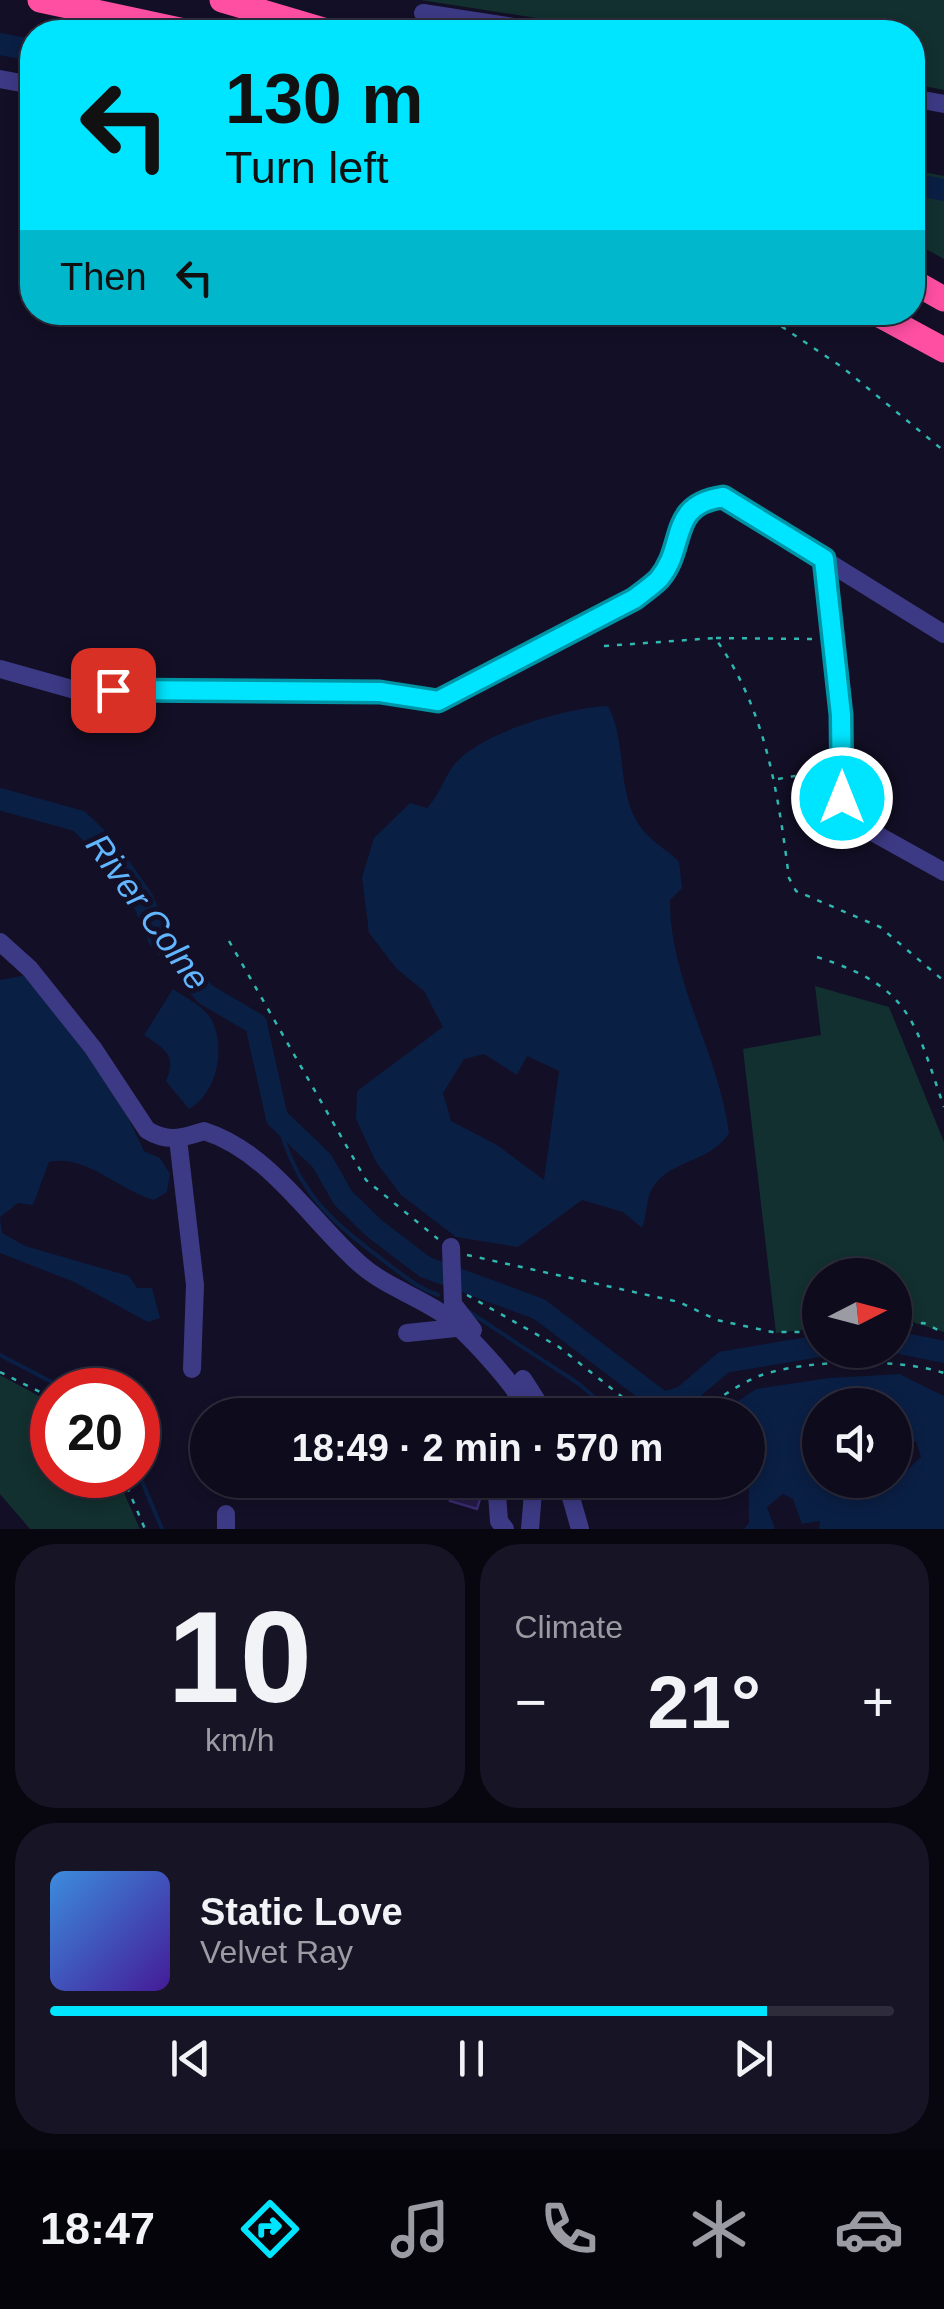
<!DOCTYPE html>
<html lang="en">
<head>
<meta charset="utf-8">
<style>
	:root { --surface:#0e0b1c; --page:#171425; --text:#f1f3f6; --muted:#9b9ba3; --line:#2e2b3b; --accent:#00e5ff }
	body { margin:0; font-family:Arial,sans-serif; background:var(--page); color:var(--text); height:100vh; display:flex; flex-direction:column; font-size:38px; white-space:nowrap }
	* { box-sizing:border-box; margin:0 }
	p { font-size:32px; color:var(--muted) }
	.icon { flex:none; width:55px; height:55px; fill:none; stroke:currentColor; stroke-width:2; stroke-linecap:round; stroke-linejoin:round }
	.map { position:relative; height:1529px; overflow:hidden }
	.side { display:flex; flex-direction:column; gap:15px; padding:15px; background:#08060f; flex:1 }
	.side>* { flex:none }
	.hud { position:absolute; left:20px; top:20px; width:905px; height:305px; border-radius:40px; box-shadow:0 5px 15px #0003,0 0 0 2px var(--line); background:#00e5ff; color:#111; overflow:hidden }
	.needle { width:65px; rotate:84deg }
	.tools { position:absolute; left:802px; top:1258px; display:grid; gap:20px }
	.tools a { display:grid; place-items:center; width:110px; height:110px; border-radius:50%; background:var(--surface); box-shadow:0 5px 15px #0003,0 0 0 2px var(--line); font-size:50px }
	.speed { position:absolute; left:30px; top:1368px; display:flex; gap:20px; font-size:50px; font-weight:700; text-align:center }
	.speed>* { display:grid; place-content:center; width:130px; height:130px; border-radius:50%; background:var(--surface); box-shadow:0 5px 15px #0003,0 0 0 2px var(--line); line-height:1 }
	.speed .limit { border:15px solid #d22; background:#fff; color:#111 }
	.pin { position:absolute; display:grid; place-items:center; width:85px; height:85px; color:#fff; margin:-42px; border-radius:20px; box-shadow:0 5px 15px #0006 }
	.me { position:absolute; width:110px; margin:-55px; rotate:0deg; stroke-linejoin:round; filter:drop-shadow(0 0 8px #0008) }
	.turn { display:flex; align-items:center; gap:35px; height:210px; padding:0 40px; font-size:45px }
	.turn .icon { width:130px; height:130px; stroke-width:2.5 }
	.turn b { display:block; font-size:70px; line-height:85px }
	.then { display:flex; align-items:center; height:95px; padding:0 40px; background:#0003; gap:20px; font-size:38px }
	.big { font-size:75px; font-weight:700; line-height:1.1 }
	.side .card { flex:1; display:flex; flex-direction:column; justify-content:center; gap:15px; min-width:0; padding:0 35px; border-radius:40px; background:var(--page) }
	.side .dial { align-items:center; gap:0 }
	.dial b { font-size:130px; line-height:1 }
	.song { display:flex; align-items:center; gap:30px }
	.cover { width:120px; height:120px; border-radius:15px; background:linear-gradient(135deg,hsl(210 70% 55%),hsl(260 70% 35%)) }
	.played { height:10px; border-radius:5px; background:linear-gradient(90deg,var(--accent) 85%,var(--line) 85%) }
	.keys { display:flex; justify-content:space-around; direction:ltr }
	.heat { display:flex; justify-content:space-between; align-items:center; font-size:55px; direction:ltr }
	.side .tiles { flex:1; display:grid; gap:15px; grid-template-columns:1fr 1fr }
	.card:last-child { grid-column:span 2 }
	.trip { position:absolute; left:190px; top:1398px; width:575px; height:100px; border-radius:50px; background:var(--surface); box-shadow:0 5px 15px #0003,0 0 0 2px var(--line); font-weight:700; line-height:100px; text-align:center }
	.tab-bar { display:flex; height:160px; justify-content:space-around; align-items:center; background:#06040b; color:var(--muted) }
	.tab-bar .icon { width:70px; height:70px }
	.tab-bar .selected { color:var(--accent) }
	.tab-bar b { font-size:45px; color:var(--text) }
	.map>svg:first-child { display:block }
	.green { fill:#12302f }
	.water { fill:#0a1f44; fill-rule:evenodd }
	.lines { fill:none; stroke-linecap:round; stroke-linejoin:round }
	.stream { stroke:#0a1f44; stroke-width:4 }
	.river { stroke:#0a1f44; stroke-width:22 }
	.building { fill:#241b47; stroke:#3b2d73; stroke-width:2.5 }
	.path { stroke:#2fb8b0; stroke-width:2.5; stroke-dasharray:5 8; stroke-linecap:butt }
	.minor { stroke:#3d3a85; stroke-width:18 }
	.highway { stroke:#ff4fa3; stroke-width:25 }
	.route-casing { stroke:#0095a6; stroke-width:25 }
	.route { stroke:#00e5ff; stroke-width:18 }
	.labels { text-anchor:middle; stroke-width:10; stroke-linejoin:round; paint-order:stroke }
	.water-label { font-size:35px; font-style:italic; fill:#62b6ff; stroke:#130f26 }
</style>
</head>
<body>
<div class="map">
<svg width="944" height="1529" viewBox="0 0 944 1529">
	<rect width="100%" height="100%" fill="#130f26"/>
	<g class="green">
		<polygon points="421,0 944,0 944,90 913,84 912,32 626,32"/>
		<polygon points="912,170 944,176 944,259 913,242"/>
		<polygon points="815,986 889,1007 944,1142 944,1332 906,1320 895,1321 895,1275 820,1275 820,1328 776,1333 743,1049 821,1035"/>
		<polygon points="0,1375 52,1403 52,1475 116,1475 140,1529 30,1529 0,1494"/>
	</g>
	<g class="water">
		<path d="M 608,706 C 628,742 615,796 643,830 C 652,842 669,851 679,862 L 682,888 L 670,900 C 669,979 719,1054 729,1133 C 711,1163 669,1159 652,1189 C 646,1199 647,1216 642,1228 L 623,1212 L 582,1200 L 518,1247 L 456,1237 L 401,1195 L 376,1162 L 356,1119 L 357,1091 L 443,1027 L 424,991 L 397,969 L 369,933 L 362,877 L 374,838 L 410,803 L 427,808 C 439,795 442,783 451,769 C 473,734 569,707 608,706 ZM 484,1054 L 517,1075 L 527,1056 L 559,1071 L 544,1180 L 497,1145 L 451,1121 L 443,1093 L 464,1059 Z"/>
		<path d="M 26,975 L 116,1092 L 144,1151 L 160,1158 L 170,1174 L 167,1192 L 154,1200 C 120,1191 85,1153 49,1162 L 33,1205 L 18,1203 L 0,1217 L 2,1233 L 25,1246 L 129,1276 L 137,1288 L 152,1288 L 160,1318 L 148,1322 L 74,1282 L 0,1253 L 0,980 Z"/>
		<path d="M 173,989 C 187,999 208,1008 214,1025 C 225,1055 215,1094 189,1109 L 166,1081 C 177,1055 165,1049 144,1035 Z"/>
		<path d="M 899,1374 L 944,1396 L 944,1529 L 819,1529 L 820,1521 L 802,1524 L 793,1499 L 783,1494 L 767,1507 L 775,1529 L 744,1529 L 749,1523 L 748,1415 L 717,1415 L 756,1389 L 829,1378 ZM 820,1405 L 895,1405 L 895,1448 L 916,1441 L 921,1457 L 903,1474 L 895,1475 L 895,1480 L 820,1480 Z"/>
	</g>
	<g class="lines">
		<g class="stream">
			<path d="M 277,1118 C 297,1195 331,1221 392,1267 C 408,1279 418,1288 438,1295"/>
			<polyline points="468,1311 579,1384 615,1415"/>
			<polyline points="0,1355 67,1390"/>
			<polyline points="138,1472 162,1529"/>
		</g>
		<g class="river">
			<polyline points="0,44 32,50"/>
			<polyline points="912,184 944,190"/>
			<polyline points="0,799 79,821 106,847 143,900 158,937 205,994 256,1024 277,1118 322,1161 343,1198 375,1229 425,1267 539,1309 663,1403 683,1397 724,1362 820,1346"/>
			<polyline points="895,1342 944,1352"/>
		</g>
	</g>
	<polygon class="building" points="467,1482 484,1486 477,1509 450,1501 453,1490 464,1493"/>
	<g class="lines">
		<g class="path">
			<polyline points="760,312 842,367 944,451"/>
			<polyline points="716,638 818,639"/>
			<path d="M 604,646 L 715,638 C 766,709 778,793 789,878 L 796,891 L 880,927 L 944,981"/>
			<polyline points="778,779 829,770"/>
			<polyline points="229,941 366,1180 438,1239"/>
			<path d="M 817,957 C 912,987 914,1021 944,1107"/>
			<polyline points="467,1255 679,1302 717,1320 772,1332 820,1332"/>
			<polyline points="467,1295 559,1347 645,1415"/>
			<polyline points="895,1326 924,1323 944,1333"/>
			<polyline points="0,1372 52,1398"/>
			<path d="M 691,1415 C 714,1403 736,1385 759,1376 C 804,1359 899,1358 944,1373"/>
			<polyline points="122,1475 145,1529"/>
		</g>
		<g class="minor">
			<polyline points="423,13 547,32"/>
			<polyline points="0,79 32,85"/>
			<polyline points="912,98 944,104"/>
			<polyline points="824,559 841,715 842,798 874,833 944,872"/>
			<path d="M 0,669 L 75,690 L 380,692 L 438,701 L 634,599 C 642,593 652,586 659,579 C 686,546 667,505 723,497 L 944,634"/>
			<path d="M 0,942 L 30,969 L 93,1048 L 147,1130 C 168,1143 182,1138 204,1131 C 270,1152 311,1221 361,1265 C 384,1285 414,1295 440,1312 C 462,1327 522,1390 528,1415"/>
			<polyline points="178,1139 195,1285 192,1369"/>
			<polyline points="451,1247 453,1304 473,1330"/>
			<polyline points="407,1333 456,1328"/>
			<polyline points="523,1379 546,1415"/>
			<polyline points="496,1480 499,1521 505,1529"/>
			<polyline points="566,1480 580,1529"/>
			<polyline points="226,1514 226,1529"/>
			<polyline points="530,1529 534,1480"/>
		</g>
		<g class="highway">
			<polyline points="40,0 189,32"/>
			<polyline points="222,0 330,32"/>
			<polyline points="912,281 944,299"/>
			<polyline points="874,312 944,350"/>
		</g>
	</g>
	<g class="lines">
		<defs>
			<path id="route" d="M 113,690 L 380,692 L 438,701 L 634,599 C 642,593 652,586 659,579 C 687,546 667,505 723,497 L 824,559 L 841,715 L 842,798"/>
		</defs>
		<use href="#route" class="route-casing"/>
		<use href="#route" class="route"/>
	</g>
	<g class="labels">
		<g class="water-label">
			<text transform="translate(148 912) rotate(54)" y="12">River Colne</text>
		</g>
	</g>
</svg>
<div class="tools">
<a><svg class="needle" viewBox="-14 -14 28 28"><path d="M0-13l5 13h-10z" fill="#e53935"/><path d="M0 13l5-13h-10z" fill="#9b9ba3"/></svg></a>
<a><svg class="icon" aria-label="sound" viewBox="0 0 24 24"><path d="M4 9h4l5-4v14l-5-4H4zM17 9q2 3 0 6"/></svg></a>
</div>
<div class="speed"><div class="limit">20</div></div>
<div class="pin" style="left:113px;top:690px;background:#d93025"><svg class="icon" aria-label="arrive" viewBox="0 0 24 24"><path d="M6 21V4h12l-3 4 3 4H6"/></svg></div>
<svg class="me" style="left:842px;top:798px" viewBox="-20 -20 40 40"><circle r="17" fill="#00e5ff" stroke="#fff" stroke-width="3"/><path d="M0-11L8 9 0 5-8 9z" fill="#fff"/></svg>
<div class="trip">18:49 · 2 min · 570 m</div>
<div class="hud">
<div class="turn"><svg class="icon" aria-label="left" viewBox="0 0 24 24"><path d="M17 20v-9H6M10 6l-5 5 5 5"/></svg><div><b>130 m</b>Turn left</div></div>
<div class="then">Then<svg class="icon" aria-label="left" viewBox="0 0 24 24"><path d="M17 20v-9H6M10 6l-5 5 5 5"/></svg></div>
</div>
</div>
<section class="side">
<div class="tiles">
<div class="card dial"><b>10</b><p>km/h</p></div>
<div class="card"><p>Climate</p>
<div class="heat"><a>−</a><b class="big">21°</b><a>+</a></div>
</div>
<div class="card">
<div class="song"><i class="cover"></i><div><b>Static Love</b><p>Velvet Ray</p></div></div>
<div class="played"></div>
<div class="keys"><svg class="icon" aria-label="previous" viewBox="0 0 24 24"><path d="M18 5L8 12l10 7zM5 5v14"/></svg><svg class="icon" aria-label="pause" viewBox="0 0 24 24"><path d="M8 5v14M16 5v14"/></svg><svg class="icon" aria-label="next" viewBox="0 0 24 24"><path d="M6 5l10 7-10 7zM19 5v14"/></svg></div>
</div>
</div>
</section>
<nav class="tab-bar">
<b>18:47</b>
<svg class="icon selected" aria-label="directions" viewBox="0 0 24 24"><path d="M12 3l9 9-9 9-9-9zM9 14v-3h6M13 9l2 2-2 2"/></svg>
<svg class="icon" aria-label="music" viewBox="0 0 24 24"><path d="M9 18V5l10-2v13"/><circle cx="6" cy="18" r="3"/><circle cx="16" cy="16" r="3"/></svg>
<svg class="icon" aria-label="phone" viewBox="0 0 24 24"><path d="M5 4h4l2 5-3 2q2 4 5 5l2-3 5 2v4C11 20 4 13 5 4z"/></svg>
<svg class="icon" aria-label="climate" viewBox="0 0 24 24"><path d="M12 3v18M4 7l16 10M4 17L20 7"/></svg>
<svg class="icon" aria-label="car" viewBox="0 0 24 24"><path d="M5 17H2v-5l4-1 3-4h7l3 4 3 1v5h-3M9 17h6M6 11h13"/><circle cx="7" cy="17" r="2"/><circle cx="17" cy="17" r="2"/></svg>
</nav>
</body>
</html>
